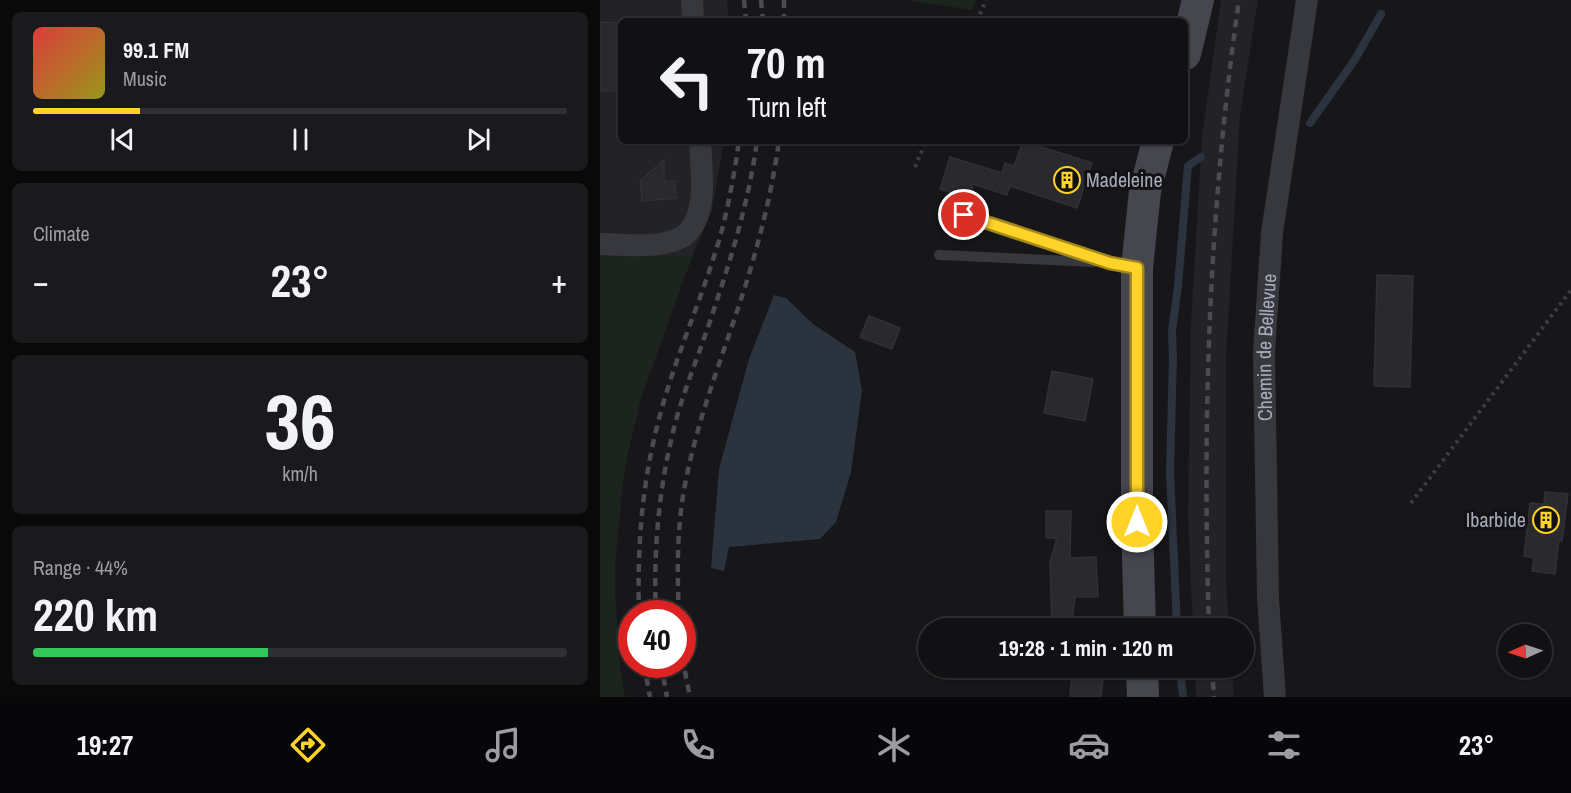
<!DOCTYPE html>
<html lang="en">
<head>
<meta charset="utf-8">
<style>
	:root { --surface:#111013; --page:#1a191c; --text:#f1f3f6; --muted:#9c9da0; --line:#303033; --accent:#ffd328 }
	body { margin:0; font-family:"Archivo Narrow",sans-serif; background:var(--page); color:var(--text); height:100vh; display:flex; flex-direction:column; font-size:22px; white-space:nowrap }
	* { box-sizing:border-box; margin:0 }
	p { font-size:20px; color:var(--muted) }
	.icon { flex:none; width:33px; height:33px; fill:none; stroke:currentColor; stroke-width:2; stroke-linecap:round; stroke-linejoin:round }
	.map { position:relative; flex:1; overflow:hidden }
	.panel { display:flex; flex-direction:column; gap:12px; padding:12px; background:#09090a; width:600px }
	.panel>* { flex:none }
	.banner { position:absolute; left:18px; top:18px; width:570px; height:126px; border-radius:9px; box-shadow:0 2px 4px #0004,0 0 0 2px var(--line); background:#111013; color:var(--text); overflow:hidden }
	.needle { width:39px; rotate:267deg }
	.controls { position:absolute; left:898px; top:624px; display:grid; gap:12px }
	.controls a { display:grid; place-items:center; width:54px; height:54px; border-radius:50%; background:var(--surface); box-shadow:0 2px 4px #0004,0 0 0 2px var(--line); font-size:30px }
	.speed { position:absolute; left:18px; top:600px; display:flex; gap:12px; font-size:30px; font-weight:700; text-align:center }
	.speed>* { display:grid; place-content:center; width:78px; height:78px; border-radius:50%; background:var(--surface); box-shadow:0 2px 4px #0004,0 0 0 2px var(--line); line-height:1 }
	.speed .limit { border:9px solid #d22; background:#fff; color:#111 }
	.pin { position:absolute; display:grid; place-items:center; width:51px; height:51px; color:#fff; margin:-26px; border:3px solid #fff; border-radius:50%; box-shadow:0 2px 6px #0007 }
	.me { position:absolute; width:66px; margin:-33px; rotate:0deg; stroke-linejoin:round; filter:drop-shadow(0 0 4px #0008) }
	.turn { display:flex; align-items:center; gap:21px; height:126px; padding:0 30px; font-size:27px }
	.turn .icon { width:78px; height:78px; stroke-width:2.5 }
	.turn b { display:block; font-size:42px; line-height:51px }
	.big { font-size:45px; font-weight:700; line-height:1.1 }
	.panel .tile { flex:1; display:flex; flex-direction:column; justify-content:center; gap:9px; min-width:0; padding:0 21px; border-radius:9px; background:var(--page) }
	.panel .dial { align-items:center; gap:0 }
	.dial b { font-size:78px; line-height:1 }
	.song { display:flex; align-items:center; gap:18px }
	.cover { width:72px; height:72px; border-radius:9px; background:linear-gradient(135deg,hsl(0 70% 55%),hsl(60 70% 35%)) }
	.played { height:6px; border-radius:3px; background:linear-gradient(90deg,var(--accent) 20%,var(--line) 20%) }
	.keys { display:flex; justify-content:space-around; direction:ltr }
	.heat { display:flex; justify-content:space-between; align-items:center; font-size:33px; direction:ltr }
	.charge { height:9px; border-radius:4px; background:linear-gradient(90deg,#34c759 44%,var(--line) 0) }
	.trip { position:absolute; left:318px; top:618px; width:336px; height:60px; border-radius:30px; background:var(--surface); box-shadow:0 2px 4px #0004,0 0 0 2px var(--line); font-weight:700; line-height:60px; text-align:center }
	.menu { display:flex; height:96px; justify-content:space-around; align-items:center; background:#070608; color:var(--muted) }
	.menu .icon { width:42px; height:42px }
	.menu .current { color:var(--accent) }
	.menu b { font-size:27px; color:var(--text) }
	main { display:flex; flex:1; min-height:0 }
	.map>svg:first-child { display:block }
	.built { fill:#232226 }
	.green { fill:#1c241e }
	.water { fill:#2b333e }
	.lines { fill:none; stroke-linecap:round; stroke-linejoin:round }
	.stream { stroke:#2b333e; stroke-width:8 }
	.building { fill:#2a292d; stroke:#313035; stroke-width:1.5 }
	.path { stroke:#3d3e45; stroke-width:4; stroke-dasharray:3 4.5; stroke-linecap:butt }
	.lane { stroke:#37373e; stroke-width:10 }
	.street { stroke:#37373e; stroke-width:22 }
	.secondary { stroke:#45464e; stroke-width:32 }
	.rail { stroke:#4a4b53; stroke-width:4.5; stroke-dasharray:8 6; stroke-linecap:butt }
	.route-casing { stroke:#a6891a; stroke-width:15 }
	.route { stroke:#ffd328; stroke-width:10 }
	.labels { text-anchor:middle; stroke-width:6; stroke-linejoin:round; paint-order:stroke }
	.poi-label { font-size:20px; fill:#a7abba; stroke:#121114; text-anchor:start }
	.street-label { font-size:20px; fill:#a7abba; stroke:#121114 }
</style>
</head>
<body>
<main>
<section class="panel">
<div class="tile">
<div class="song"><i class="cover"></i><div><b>99.1 FM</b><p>Music</p></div></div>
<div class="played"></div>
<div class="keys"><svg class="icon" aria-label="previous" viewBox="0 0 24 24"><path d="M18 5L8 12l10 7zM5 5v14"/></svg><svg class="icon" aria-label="pause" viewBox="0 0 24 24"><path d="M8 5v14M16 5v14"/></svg><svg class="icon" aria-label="next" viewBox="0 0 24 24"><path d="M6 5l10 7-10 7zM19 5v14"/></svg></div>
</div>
<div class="tile"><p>Climate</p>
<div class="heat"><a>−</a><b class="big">23°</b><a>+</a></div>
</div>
<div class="tile dial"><b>36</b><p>km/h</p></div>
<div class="tile"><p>Range · 44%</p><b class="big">220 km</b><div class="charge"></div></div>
</section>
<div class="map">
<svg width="971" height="697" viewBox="0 0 971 697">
	<rect width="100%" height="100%" fill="#171619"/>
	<g class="built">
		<polygon points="0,0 127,0 129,21 21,21 21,141 124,141 112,210 92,257 41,398 24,471 14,574 20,670 25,697 0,697"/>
		<polygon points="621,0 658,0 640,115 626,359 626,582 629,628 593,628 588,517 591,324 602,137"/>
		<polygon points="595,668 632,668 634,697 596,697"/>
	</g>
	<g class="green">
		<polygon points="305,0 376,0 372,10"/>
		<path d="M 0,256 L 92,257 C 75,304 55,351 41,399 C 14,492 7,601 25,697 L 0,697 Z"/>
	</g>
	<polygon class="water" points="174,295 186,298 213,324 255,352 262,390 251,472 236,522 220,539 129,547 124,571 111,568 119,469 149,359"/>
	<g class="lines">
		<g class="stream">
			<polyline points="710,123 754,61 781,14"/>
			<polyline points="577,628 570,471 573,357 572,331 578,286 588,166 601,157"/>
			<polyline points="580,668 583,697"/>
		</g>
	</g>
	<g class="building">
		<polygon points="0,22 19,23 17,91 0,91"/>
		<polygon points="423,141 492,163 477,208 410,186 407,195 373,184 369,198 340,189 350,157 402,173 405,163 414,166"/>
		<polygon points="64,160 64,181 75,181 76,198 42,201 40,181"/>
		<polygon points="777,275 813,276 810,387 774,386"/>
		<polygon points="269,316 300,328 292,349 260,337"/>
		<polygon points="452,371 493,379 485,421 444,413"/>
		<polygon points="945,492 968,494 962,541 959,540 955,574 932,571 934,558 924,556 930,503 944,504"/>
		<polygon points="446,511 471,511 470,558 496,557 498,597 475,597 471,628 452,628 450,562 457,538 446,538"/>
		<polygon points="472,675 503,678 501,697 470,697"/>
	</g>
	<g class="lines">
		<g class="path">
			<polyline points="377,21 386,0"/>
			<polyline points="315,167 326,141"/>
			<polyline points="811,503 971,290"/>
		</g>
		<g class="lane">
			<polyline points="364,215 510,263 533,267"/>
			<polyline points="339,255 494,262"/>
		</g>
		<g class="street">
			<polyline points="92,0 93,21"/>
			<path d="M 0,244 C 19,244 41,247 60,244 C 70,242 83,239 89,231 C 108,209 101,168 100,141"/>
			<path id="s1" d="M 675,697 L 668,598 L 664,352 L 672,233 L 707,0"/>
		</g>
		<g class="secondary">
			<polyline points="585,54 598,0"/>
			<polyline points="540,628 537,522 537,268 545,191 558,141"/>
			<polyline points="542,668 543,697"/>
		</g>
		<g class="rail">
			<polyline points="144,0 146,21"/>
			<polyline points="161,0 163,21"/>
			<polyline points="184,0 184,21"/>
			<path d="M 39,614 C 37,546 42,481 60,415 C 77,351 106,290 123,226 C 130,198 135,169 139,141"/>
			<path d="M 56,614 C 53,550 59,486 75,424 C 85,386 101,350 113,312 C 132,256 149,200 157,141"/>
			<path d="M 79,614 C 77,574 77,534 83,496 C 95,423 123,356 145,287 C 160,239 172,191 179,141"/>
			<path d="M 609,628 C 602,419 609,208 639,0"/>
			<polyline points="82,657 90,697"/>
			<polyline points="44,664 50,697"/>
			<polyline points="61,664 67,697"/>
			<polyline points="612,668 614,697"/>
		</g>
	</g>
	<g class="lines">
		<defs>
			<polyline id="route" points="364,215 510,263 537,268 537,522"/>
		</defs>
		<use href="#route" class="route-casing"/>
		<use href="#route" class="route"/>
	</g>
	<defs>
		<symbol id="building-ring" viewBox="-11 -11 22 22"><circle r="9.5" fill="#121114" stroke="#ffd328" stroke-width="1.5"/><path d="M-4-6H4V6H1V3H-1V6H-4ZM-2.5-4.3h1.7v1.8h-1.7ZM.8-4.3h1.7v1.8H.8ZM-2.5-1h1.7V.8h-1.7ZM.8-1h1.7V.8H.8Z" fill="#ffd328"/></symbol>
	</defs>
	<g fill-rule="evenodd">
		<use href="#building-ring" x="452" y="165" width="30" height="30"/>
		<use href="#building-ring" x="931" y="505" width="30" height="30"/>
	</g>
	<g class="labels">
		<g class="poi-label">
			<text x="486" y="187">Madeleine</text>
			<text x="926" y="527" text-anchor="end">Ibarbide</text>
		</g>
		<g class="street-label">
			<text dy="7" stroke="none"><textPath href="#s1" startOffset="350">Chemin de Bellevue</textPath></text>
		</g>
	</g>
</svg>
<div class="controls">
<a><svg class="needle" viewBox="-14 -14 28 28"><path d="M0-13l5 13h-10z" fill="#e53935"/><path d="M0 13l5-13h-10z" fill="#9c9da0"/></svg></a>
</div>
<div class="speed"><div class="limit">40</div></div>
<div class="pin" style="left:364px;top:215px;background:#d93025"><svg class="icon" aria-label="arrive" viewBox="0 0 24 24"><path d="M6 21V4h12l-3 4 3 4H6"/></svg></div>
<svg class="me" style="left:537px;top:522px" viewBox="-20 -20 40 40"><circle r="17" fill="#ffd328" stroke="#fff" stroke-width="3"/><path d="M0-11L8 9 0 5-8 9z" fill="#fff"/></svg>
<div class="trip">19:28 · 1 min · 120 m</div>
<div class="banner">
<div class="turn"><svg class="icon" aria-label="left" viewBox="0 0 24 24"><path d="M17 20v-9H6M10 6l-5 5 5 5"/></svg><div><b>70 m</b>Turn left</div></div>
</div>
</div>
</main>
<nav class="menu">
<b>19:27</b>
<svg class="icon current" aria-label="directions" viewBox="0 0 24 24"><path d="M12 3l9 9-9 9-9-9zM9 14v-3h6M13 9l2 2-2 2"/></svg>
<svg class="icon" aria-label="music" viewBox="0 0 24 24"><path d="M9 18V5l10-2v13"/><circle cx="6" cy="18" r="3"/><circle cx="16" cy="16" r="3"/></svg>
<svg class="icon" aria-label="phone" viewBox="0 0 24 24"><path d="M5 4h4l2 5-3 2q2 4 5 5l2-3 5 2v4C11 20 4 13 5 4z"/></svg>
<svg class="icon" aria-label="climate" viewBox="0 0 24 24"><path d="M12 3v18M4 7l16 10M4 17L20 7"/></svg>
<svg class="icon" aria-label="car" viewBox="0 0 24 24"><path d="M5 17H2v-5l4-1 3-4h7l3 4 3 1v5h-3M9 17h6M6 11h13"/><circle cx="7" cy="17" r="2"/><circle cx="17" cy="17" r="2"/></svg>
<svg class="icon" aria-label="filters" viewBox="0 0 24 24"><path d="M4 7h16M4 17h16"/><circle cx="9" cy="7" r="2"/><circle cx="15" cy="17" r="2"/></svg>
<b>23°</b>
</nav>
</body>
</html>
